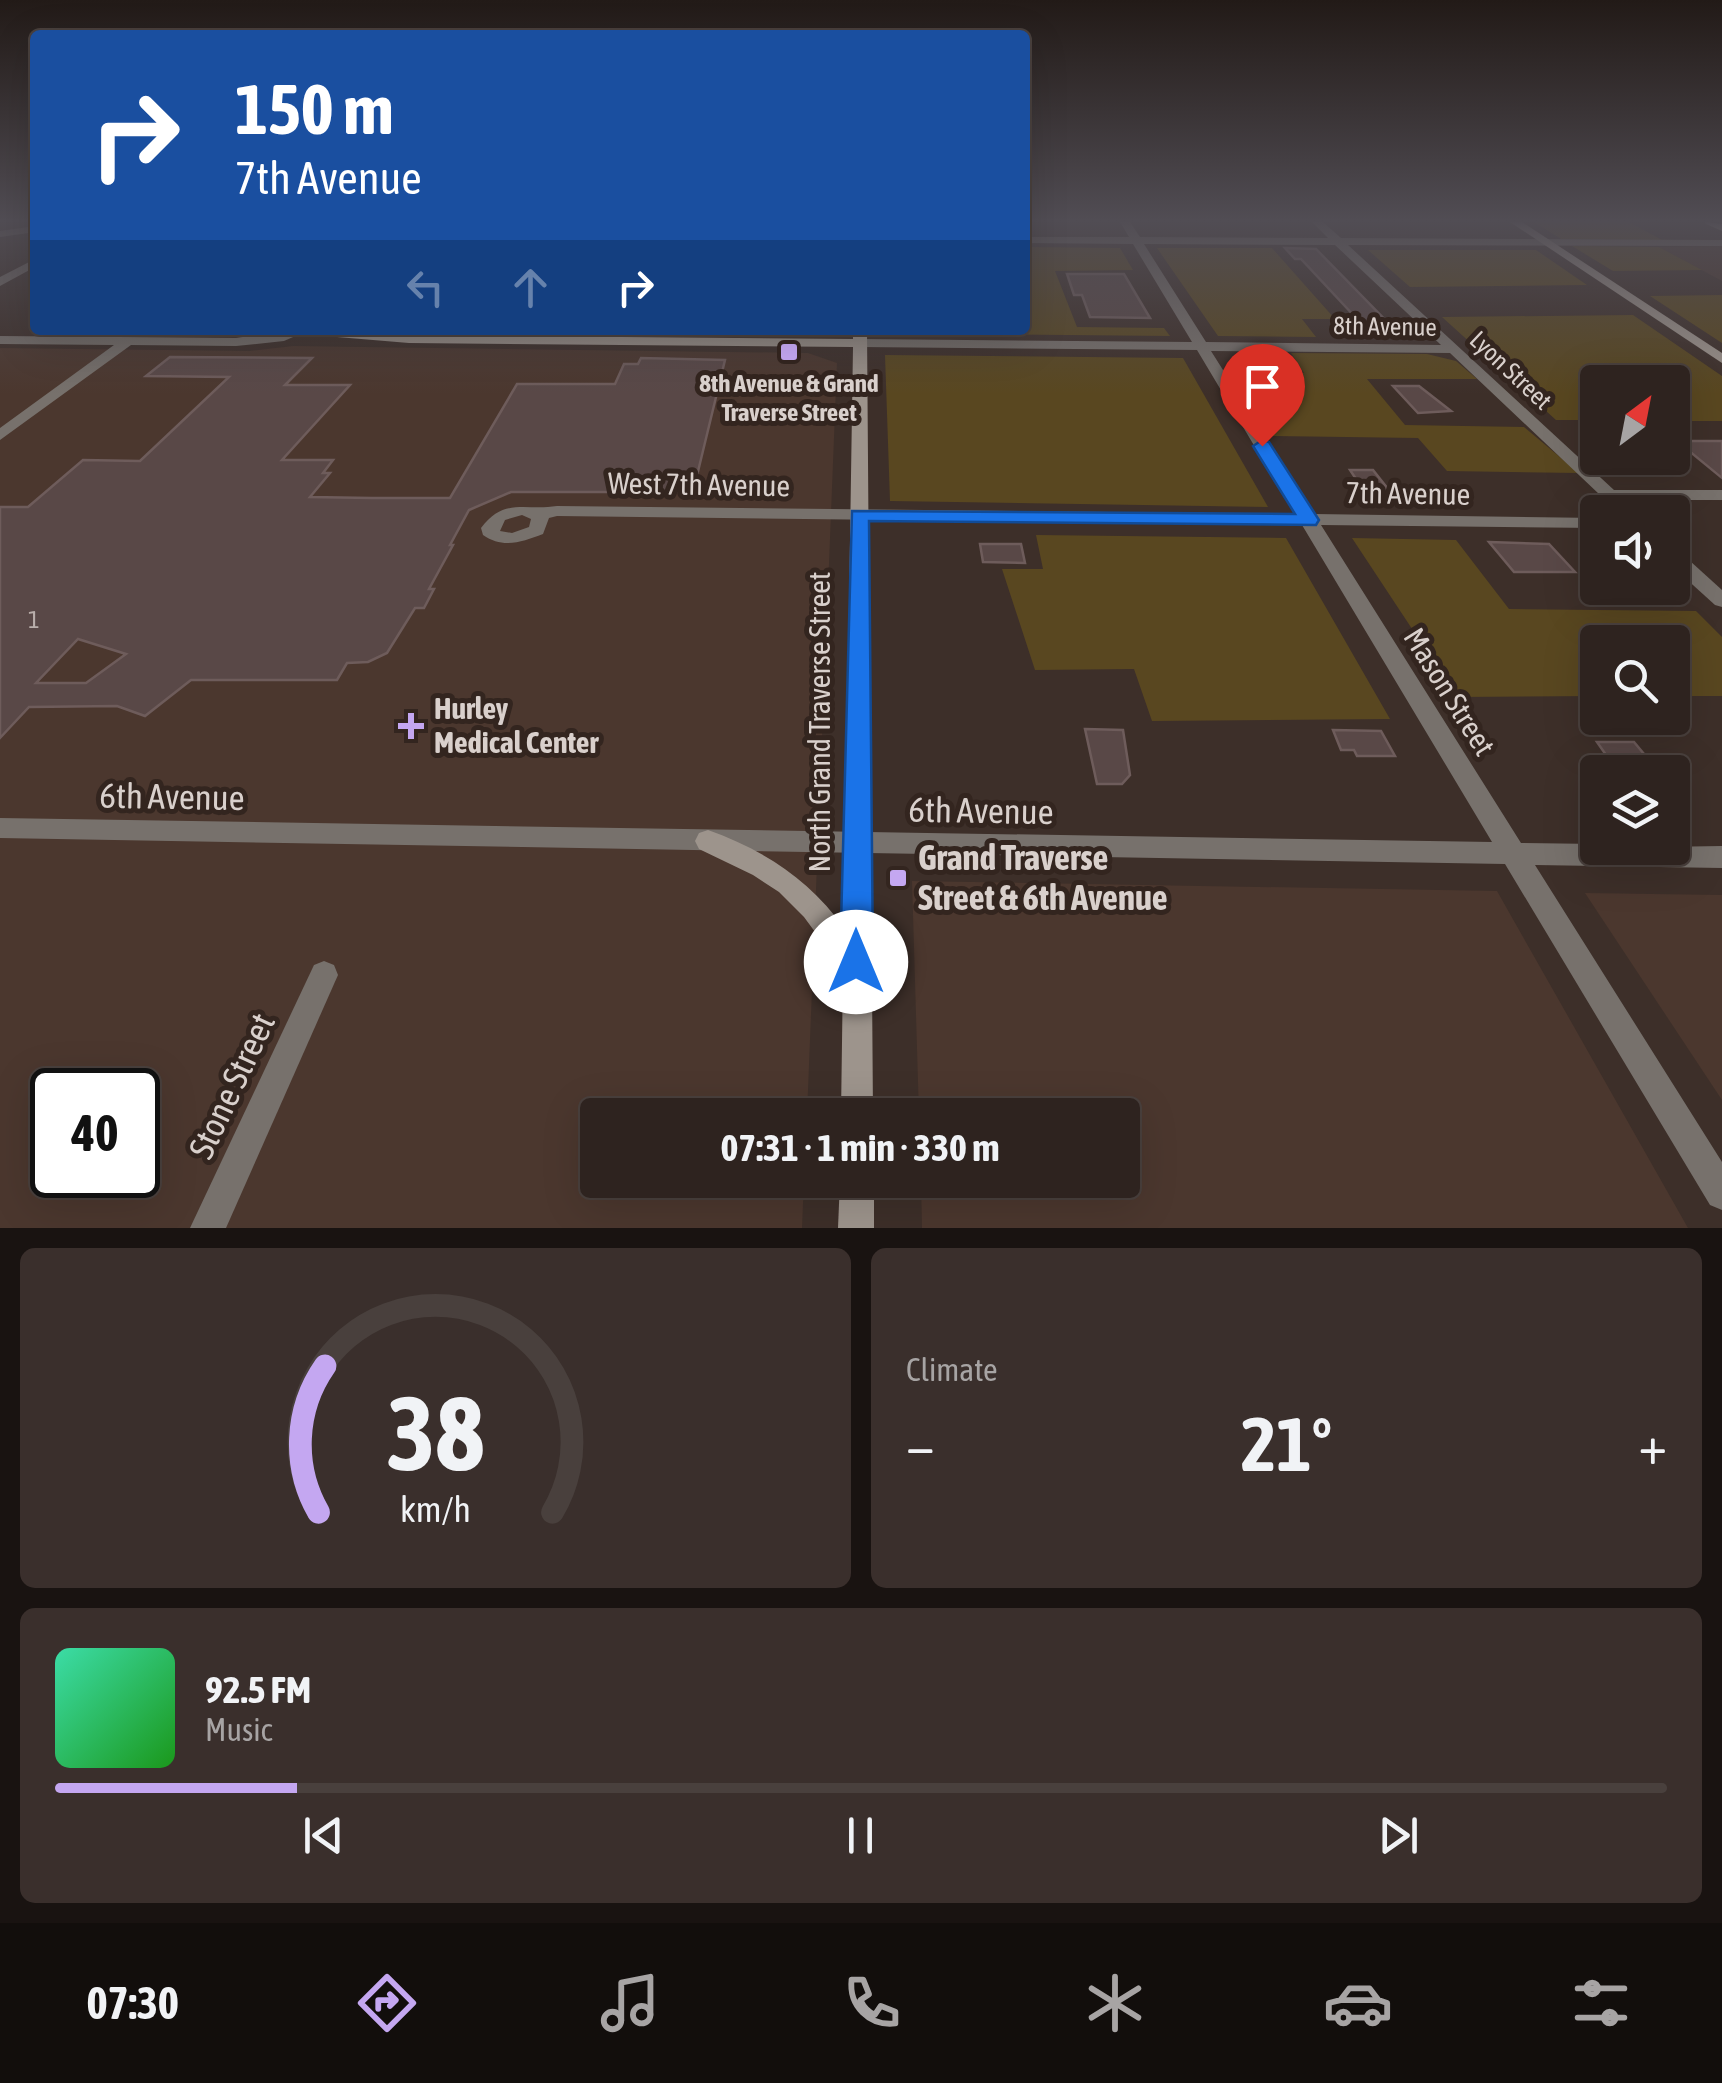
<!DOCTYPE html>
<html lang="en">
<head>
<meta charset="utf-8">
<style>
	:root { --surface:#2e231f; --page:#3a2f2c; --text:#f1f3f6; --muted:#a7a4a4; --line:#49403d; --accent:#c4a7f1 }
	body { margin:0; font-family:"Asap Condensed",sans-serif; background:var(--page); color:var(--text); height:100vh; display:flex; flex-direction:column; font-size:38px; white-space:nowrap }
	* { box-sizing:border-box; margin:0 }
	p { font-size:32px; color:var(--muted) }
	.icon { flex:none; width:55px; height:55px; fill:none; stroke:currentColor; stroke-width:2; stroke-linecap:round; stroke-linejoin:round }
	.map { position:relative; height:1228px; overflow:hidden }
	.panel { display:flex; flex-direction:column; gap:20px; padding:20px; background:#191311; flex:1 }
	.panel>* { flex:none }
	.banner { position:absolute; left:30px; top:30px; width:1000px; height:305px; border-radius:10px; box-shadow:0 10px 40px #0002,0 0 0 2px var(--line); background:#1a4fa0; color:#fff; overflow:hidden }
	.needle { width:65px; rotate:32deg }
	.buttons { position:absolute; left:1580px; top:365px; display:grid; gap:20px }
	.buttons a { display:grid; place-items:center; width:110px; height:110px; border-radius:10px; background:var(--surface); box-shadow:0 10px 40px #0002,0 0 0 2px var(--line); font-size:50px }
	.speed { position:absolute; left:30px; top:1068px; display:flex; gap:20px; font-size:50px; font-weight:700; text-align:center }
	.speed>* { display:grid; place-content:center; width:130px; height:130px; border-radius:50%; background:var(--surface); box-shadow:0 10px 40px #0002,0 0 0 2px var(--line); line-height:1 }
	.speed .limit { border:5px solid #111; border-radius:15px; background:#fff; color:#111 }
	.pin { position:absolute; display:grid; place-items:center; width:85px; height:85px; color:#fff; margin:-102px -42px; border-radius:50% 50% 50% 0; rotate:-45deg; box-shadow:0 0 10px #0007 }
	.pin .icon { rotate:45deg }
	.me { position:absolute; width:110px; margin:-55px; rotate:0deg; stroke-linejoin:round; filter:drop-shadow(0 0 8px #0008) }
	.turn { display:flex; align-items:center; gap:35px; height:210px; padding:0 40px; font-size:45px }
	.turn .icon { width:130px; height:130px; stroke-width:2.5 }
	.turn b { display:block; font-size:70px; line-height:85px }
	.lanes { display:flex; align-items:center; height:95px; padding:0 40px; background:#0003; justify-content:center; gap:50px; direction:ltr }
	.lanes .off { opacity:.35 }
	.big { font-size:75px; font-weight:700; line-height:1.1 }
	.panel .card { flex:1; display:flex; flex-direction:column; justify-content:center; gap:15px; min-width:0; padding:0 35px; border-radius:15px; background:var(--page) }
	.panel .dial { align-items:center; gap:0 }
	.dial svg { height:260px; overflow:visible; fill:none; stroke:var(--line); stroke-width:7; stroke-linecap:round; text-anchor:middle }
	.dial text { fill:var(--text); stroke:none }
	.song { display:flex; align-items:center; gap:30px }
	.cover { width:120px; height:120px; border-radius:15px; background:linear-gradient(135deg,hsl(160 70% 55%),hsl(120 70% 35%)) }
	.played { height:10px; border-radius:5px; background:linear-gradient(90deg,var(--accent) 15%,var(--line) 15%) }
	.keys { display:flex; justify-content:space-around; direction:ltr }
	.heat { display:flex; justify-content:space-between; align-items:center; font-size:55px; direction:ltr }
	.panel .tiles { flex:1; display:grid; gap:20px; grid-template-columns:1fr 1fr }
	.card:last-child { grid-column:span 2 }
	.trip { position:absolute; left:580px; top:1098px; width:560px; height:100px; border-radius:10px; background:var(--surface); box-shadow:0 10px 40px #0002,0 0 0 2px var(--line); font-weight:700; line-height:100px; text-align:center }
	.menu { display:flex; height:160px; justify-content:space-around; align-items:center; background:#120e0c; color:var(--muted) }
	.menu .icon { width:70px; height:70px }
	.menu .active { color:var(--accent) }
	.menu b { font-size:45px; color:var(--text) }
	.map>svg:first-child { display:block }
	.built { fill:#4b372e; fill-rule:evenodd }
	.green { fill:#594720 }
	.building { fill:#594847; stroke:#6e5c5b; stroke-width:2.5; fill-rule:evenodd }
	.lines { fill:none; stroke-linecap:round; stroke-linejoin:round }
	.street { fill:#77716c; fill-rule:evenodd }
	.secondary { fill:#9d948c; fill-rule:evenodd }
	.route { fill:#1a73e8; stroke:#114b97; stroke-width:2.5 }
	.poi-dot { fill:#c4a7f1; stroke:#33251f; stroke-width:4 }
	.labels { text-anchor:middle; stroke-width:10; stroke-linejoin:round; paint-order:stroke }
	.far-street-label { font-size:25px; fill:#d9d0cc; stroke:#33251f }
	.far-poi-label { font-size:25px; font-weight:bold; fill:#d9d0cc; stroke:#33251f }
	.number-label { font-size:25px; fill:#b9aeab }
	.street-label { font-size:30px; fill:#d9d0cc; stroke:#33251f }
	.poi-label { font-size:30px; font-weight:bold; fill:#d9d0cc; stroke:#33251f; text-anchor:start }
	.near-street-label { font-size:35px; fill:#d9d0cc; stroke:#33251f }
	.near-poi-label { font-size:35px; font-weight:bold; fill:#d9d0cc; stroke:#33251f; text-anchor:start }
</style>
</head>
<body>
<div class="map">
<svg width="1722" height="1228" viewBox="0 0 1722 1228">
	<rect width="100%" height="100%" fill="#3d2f29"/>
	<g class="built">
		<polygon points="1722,246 1722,281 1659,247"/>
		<polygon points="502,330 841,330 826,335"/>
		<path d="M 293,346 L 808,353 L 837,363 L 807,1115 L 598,1115 L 598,1180 L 804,1180 L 802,1228 L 0,1228 L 0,348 L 249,351 ZM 52,1090 L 138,1090 L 138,1175 L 52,1175 Z"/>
		<polygon points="912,881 1497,891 1688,1228 922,1228 921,1180 1122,1180 1122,1115 919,1115"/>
		<polygon points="1585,893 1722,895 1722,1100"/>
	</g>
	<g class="green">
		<polygon points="1534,222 1629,222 1662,240 1561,239"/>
		<polygon points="1572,246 1659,247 1702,270 1613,271"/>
		<polygon points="1025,247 1120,248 1133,270 1055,271 1077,327 1164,328 1170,336 884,333 1025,330"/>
		<polygon points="1157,248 1272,248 1335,319 1302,319 1316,337 1218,336"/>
		<polygon points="1368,250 1536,250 1587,285 1410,287"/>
		<polygon points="1722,295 1722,343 1650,296"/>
		<polygon points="1633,315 1722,376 1722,421 1673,421 1672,382 1598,382 1597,420 1556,420 1442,317"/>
		<polygon points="1291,353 1427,354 1456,361 1477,379 1367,379 1405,425 1524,427 1579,473 1447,471 1418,438 1273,436 1235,373 1304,373"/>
		<polygon points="885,355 1183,358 1268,507 890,501"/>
		<polygon points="1036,535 1286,538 1390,719 1152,721 1134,669 1035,670 1002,569 1043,569"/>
		<polygon points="1352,538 1456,540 1509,609 1696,611 1722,637 1722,696 1673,696 1672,642 1598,642 1597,696 1457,697"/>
	</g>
	<g class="building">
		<polygon points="1285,248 1316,249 1400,335 1372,335 1301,259 1295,259"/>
		<polygon points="1067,274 1124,274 1150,318 1090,317 1082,295 1074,295"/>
		<path d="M 170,357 L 312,358 L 285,385 L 350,385 L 282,460 L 333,460 L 323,473 L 330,473 L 310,497 L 372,498 L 450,498 L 517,384 L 615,384 L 624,364 L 638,364 L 641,358 L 725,360 L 693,492 L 511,492 L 469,510 L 450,545 L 453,545 L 429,589 L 434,589 L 424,608 L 415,608 L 387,653 L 368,662 L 347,663 L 337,680 L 191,680 L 145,716 L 117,706 L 29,707 L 0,738 L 0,507 L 28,507 L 83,460 L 140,461 L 229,377 L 146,376 ZM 78,639 L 126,654 L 86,683 L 36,683 Z"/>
		<polygon points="1393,386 1419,386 1451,411 1418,413"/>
		<polygon points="1677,441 1722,441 1722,478"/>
		<polygon points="1350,470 1373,470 1388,489 1364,491"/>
		<polygon points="1489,542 1549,544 1575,572 1514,572"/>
		<polygon points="980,544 1021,544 1025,563 983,562"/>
		<polygon points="1085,729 1123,730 1130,775 1122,784 1097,784"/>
		<polygon points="1333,730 1381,731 1395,756 1357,756 1354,750 1341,750"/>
		<polygon points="1597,742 1634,742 1659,772 1618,772"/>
	</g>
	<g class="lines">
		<g class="street">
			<path d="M 1120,222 L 1130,222 L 1140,237 L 1328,238 L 1312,222 L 1323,222 L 1341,238 L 1722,240 L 1722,246 L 1348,245 L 1614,490 L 1722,490 L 1722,500 L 1625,500 L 1637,512 L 1618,512 L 1450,353 L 1211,351 L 1314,514 L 1598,518 L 1598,528 L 1321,525 L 1521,843 L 1598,844 L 1598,848 L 1722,846 L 1722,868 L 1535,865 L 1722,1162 L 1722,1210 L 1710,1205 L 1505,864 L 0,838 L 0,818 L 1492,842 L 1302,525 L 557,516 L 549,518 L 543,534 C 522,542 503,549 483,535 L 481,528 C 504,497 525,511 557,506 L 1295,514 L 1197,350 L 860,347 L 853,343 L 860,339 L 1192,342 L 1133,244 L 1025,243 L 1025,237 L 1129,237 ZM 1144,244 L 1335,245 L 1441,345 L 1206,342 ZM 522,515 L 531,519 L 529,527 L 512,533 L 500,531 L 505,520 Z"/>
			<polygon points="35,226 35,232 0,237 0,231"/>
			<polygon points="35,259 35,267 0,286 0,277"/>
			<polygon points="290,330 309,330 284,341 236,346 131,345 0,440 0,428 114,345 0,344 0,336 236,338"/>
			<polygon points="1672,549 1679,551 1722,590 1722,607 1715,605 1672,566"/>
			<polygon points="324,961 334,965 338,975 226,1228 190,1228 314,965"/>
		</g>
		<g class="secondary">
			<polygon points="1510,222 1522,222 1722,353 1722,363"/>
			<polygon points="1705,222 1722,224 1722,231 1706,224"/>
			<path d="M 294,330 L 409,335 L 853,339 L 853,330 L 867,330 L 873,1115 L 841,1115 L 843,970 L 804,917 L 779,892 L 753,875 L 699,849 L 695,841 L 699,833 L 708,830 C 764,850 810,880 844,928 L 853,347 L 409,343 L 301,334 Z"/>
			<polygon points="840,1180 874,1180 874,1228 838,1228"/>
		</g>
	</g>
	<linearGradient id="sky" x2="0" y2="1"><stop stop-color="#221a17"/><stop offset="0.56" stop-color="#514d54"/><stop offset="1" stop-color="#514d54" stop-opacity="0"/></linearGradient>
	<rect width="1722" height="394" fill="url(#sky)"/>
	<polygon class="route" points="1262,440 1269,442 1319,520 1316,525 869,521 873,962 868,973 856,978 845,973 840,962 852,511 1295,514 1253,446"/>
	<g class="poi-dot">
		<rect x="779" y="342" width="20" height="20" rx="5"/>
		<path d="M406 711h10v10h10v10h-10v10h-10v-10h-10v-10h10z"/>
		<rect x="888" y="868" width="20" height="20" rx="5"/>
	</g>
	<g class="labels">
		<g class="far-street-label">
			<text transform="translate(1385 326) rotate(1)" y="9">8th Avenue</text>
			<text transform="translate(1511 370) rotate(43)" y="9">Lyon Street</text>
		</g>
		<g class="far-poi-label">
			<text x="789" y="392">8th Avenue &amp; Grand<tspan x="789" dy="29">Traverse Street</tspan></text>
		</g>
		<g class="number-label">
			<text x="34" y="628">1</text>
		</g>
		<g class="street-label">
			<text transform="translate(699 485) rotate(1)" y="10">West 7th Avenue</text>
			<text transform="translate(1408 494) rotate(1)" y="10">7th Avenue</text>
			<text transform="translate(1449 692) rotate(58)" y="10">Mason Street</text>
			<text transform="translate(820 722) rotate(-90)" y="10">North Grand Traverse Street</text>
		</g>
		<g class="poi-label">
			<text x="434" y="719">Hurley<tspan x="434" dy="34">Medical Center</tspan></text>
		</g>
		<g class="near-street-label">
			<text transform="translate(172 797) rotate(1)" y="12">6th Avenue</text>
			<text transform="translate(981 811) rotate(1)" y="12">6th Avenue</text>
			<text transform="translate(232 1086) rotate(-65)" y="12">Stone Street</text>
		</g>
		<g class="near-poi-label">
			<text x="918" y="870">Grand Traverse<tspan x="918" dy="40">Street &amp; 6th Avenue</tspan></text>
		</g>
	</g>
</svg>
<div class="buttons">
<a><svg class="needle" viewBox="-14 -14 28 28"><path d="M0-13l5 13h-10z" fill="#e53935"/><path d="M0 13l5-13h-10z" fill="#a7a4a4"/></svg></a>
<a><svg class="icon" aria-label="sound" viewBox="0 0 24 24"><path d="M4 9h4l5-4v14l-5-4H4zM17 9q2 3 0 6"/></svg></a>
<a><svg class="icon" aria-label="search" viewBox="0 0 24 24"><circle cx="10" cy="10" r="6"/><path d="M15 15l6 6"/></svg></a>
<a><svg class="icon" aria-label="layers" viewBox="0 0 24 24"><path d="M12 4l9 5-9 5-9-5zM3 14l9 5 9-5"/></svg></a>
</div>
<div class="speed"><div class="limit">40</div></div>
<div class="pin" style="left:1262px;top:446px;background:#d93025"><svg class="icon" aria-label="arrive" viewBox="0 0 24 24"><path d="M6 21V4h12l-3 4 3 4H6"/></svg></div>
<svg class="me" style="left:856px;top:962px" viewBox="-20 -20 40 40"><circle r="19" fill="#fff"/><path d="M0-13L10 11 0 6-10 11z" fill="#1a73e8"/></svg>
<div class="trip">07:31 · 1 min · 330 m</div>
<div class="banner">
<div class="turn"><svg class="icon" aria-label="right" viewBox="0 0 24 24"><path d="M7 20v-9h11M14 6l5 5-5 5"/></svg><div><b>150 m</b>7th Avenue</div></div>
<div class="lanes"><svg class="icon off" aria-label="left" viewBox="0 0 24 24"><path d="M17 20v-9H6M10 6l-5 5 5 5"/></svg><svg class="icon off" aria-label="ahead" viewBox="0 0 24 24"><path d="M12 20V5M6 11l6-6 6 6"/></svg><svg class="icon" aria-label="right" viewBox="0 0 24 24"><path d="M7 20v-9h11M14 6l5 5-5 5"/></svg></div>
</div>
</div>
<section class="panel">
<div class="tiles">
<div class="card dial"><svg viewBox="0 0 100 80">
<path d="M14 69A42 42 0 1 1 86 69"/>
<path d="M14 69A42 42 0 0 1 16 24" stroke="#c4a7f1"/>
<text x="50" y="56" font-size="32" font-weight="700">38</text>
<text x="50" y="72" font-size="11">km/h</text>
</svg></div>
<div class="card"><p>Climate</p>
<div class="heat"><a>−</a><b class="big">21°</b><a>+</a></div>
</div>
<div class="card">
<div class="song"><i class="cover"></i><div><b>92.5 FM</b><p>Music</p></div></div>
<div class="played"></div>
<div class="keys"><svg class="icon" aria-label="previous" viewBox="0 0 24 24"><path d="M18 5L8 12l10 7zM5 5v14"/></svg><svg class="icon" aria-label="pause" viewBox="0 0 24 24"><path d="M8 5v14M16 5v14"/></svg><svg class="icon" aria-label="next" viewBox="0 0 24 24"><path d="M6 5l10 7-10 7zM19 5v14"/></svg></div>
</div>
</div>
</section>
<nav class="menu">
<b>07:30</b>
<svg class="icon active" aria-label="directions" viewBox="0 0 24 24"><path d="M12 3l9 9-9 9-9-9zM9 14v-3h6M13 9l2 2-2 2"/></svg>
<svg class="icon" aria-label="music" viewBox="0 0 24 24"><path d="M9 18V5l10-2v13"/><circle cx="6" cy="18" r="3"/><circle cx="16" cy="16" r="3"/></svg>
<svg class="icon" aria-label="phone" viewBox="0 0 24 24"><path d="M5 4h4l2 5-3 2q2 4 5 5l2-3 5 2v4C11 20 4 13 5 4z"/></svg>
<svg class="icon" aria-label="climate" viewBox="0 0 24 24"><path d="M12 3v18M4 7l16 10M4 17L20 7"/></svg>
<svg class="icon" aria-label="car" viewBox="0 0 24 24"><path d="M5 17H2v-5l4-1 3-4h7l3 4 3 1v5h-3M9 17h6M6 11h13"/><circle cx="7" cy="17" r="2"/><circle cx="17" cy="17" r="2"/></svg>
<svg class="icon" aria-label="filters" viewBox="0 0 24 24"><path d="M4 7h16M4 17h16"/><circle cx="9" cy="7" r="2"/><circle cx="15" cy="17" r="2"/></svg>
</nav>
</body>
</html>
